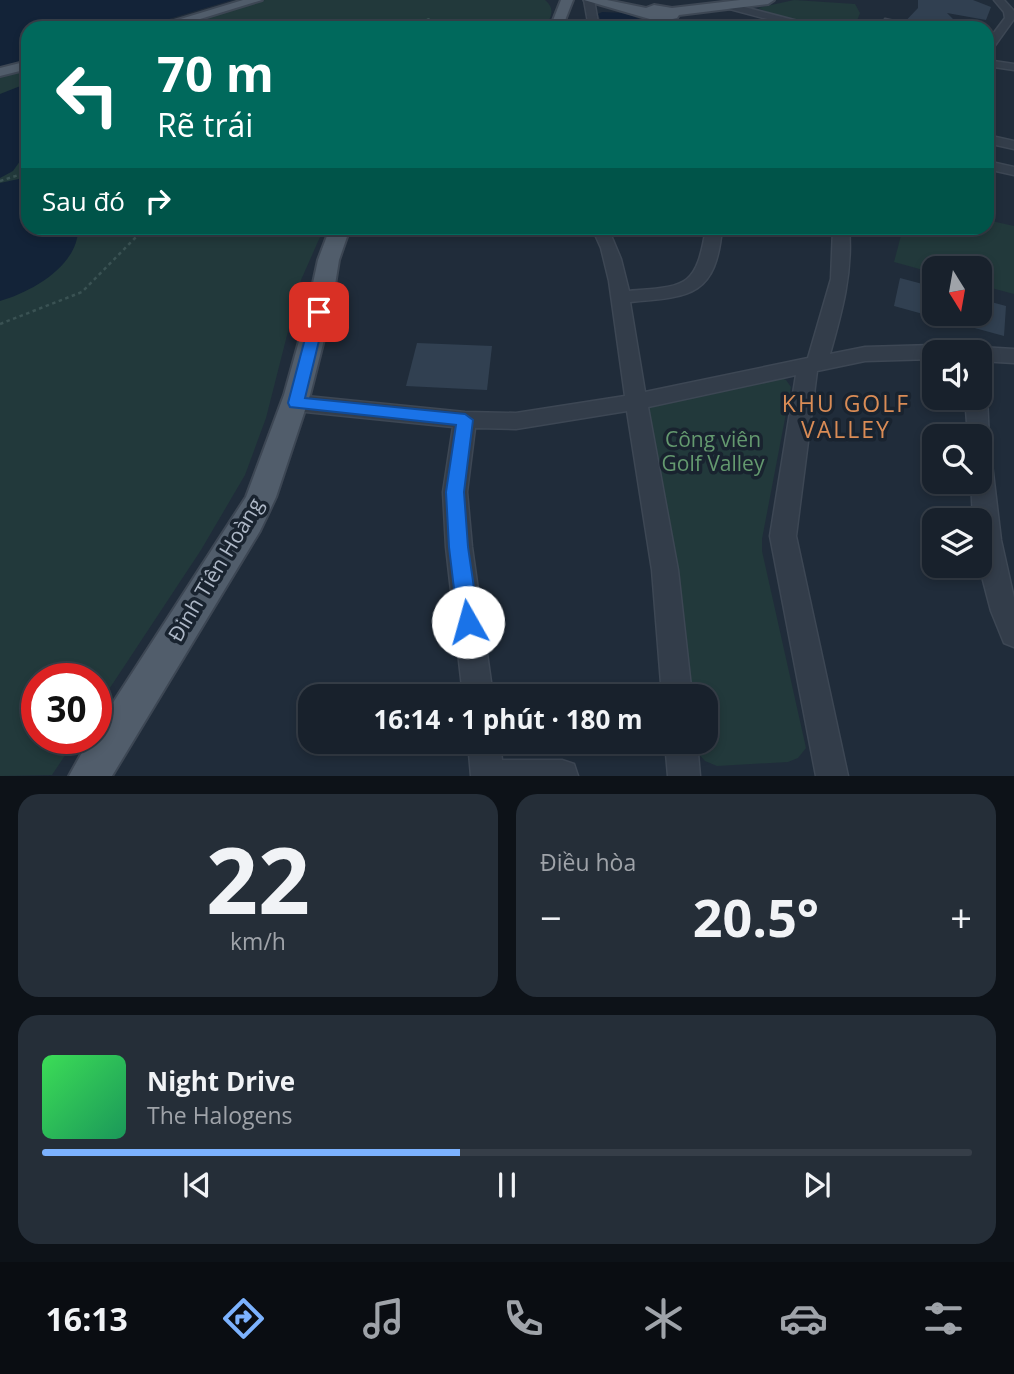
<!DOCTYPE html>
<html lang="vi">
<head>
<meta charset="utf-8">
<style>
	:root { --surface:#18212c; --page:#252e38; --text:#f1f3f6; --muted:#9fa3a9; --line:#363e48; --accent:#7cb2fe }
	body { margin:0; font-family:"Open Sans",sans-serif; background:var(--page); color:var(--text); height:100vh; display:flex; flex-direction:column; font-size:26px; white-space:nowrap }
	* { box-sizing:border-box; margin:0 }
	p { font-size:23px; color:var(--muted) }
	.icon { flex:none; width:38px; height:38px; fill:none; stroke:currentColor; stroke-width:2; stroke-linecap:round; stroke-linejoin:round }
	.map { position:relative; height:776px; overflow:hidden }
	.panel { display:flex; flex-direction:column; gap:18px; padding:18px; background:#0d1218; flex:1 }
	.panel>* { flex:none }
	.banner { position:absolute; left:21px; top:21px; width:973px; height:214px; border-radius:21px; box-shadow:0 4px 10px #0003,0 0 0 2px var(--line); background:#00695c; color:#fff; overflow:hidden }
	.needle { width:46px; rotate:169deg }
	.fabs { position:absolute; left:922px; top:256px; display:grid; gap:14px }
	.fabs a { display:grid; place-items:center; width:70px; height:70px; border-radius:14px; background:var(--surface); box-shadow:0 4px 10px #0003,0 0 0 2px var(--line); font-size:35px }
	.speed { position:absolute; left:21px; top:663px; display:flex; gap:14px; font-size:35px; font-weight:700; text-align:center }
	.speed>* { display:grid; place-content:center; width:91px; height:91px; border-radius:50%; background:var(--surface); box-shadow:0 4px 10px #0003,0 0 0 2px var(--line); line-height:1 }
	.speed .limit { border:10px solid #d22; background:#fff; color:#111 }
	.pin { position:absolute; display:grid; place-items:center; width:60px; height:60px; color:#fff; margin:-30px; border-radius:14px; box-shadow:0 4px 10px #0006 }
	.me { position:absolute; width:77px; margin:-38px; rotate:353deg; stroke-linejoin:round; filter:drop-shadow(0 0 5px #0008) }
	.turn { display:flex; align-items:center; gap:24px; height:147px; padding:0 21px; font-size:32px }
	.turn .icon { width:91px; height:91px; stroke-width:2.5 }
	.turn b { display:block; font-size:49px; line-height:60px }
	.then { display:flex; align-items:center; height:66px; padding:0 21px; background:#0003; gap:14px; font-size:26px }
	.big { font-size:52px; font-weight:700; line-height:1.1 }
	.panel .widget { flex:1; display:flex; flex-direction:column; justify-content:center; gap:10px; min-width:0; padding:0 24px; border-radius:21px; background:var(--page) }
	.panel .dial { align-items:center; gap:0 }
	.dial b { font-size:91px; line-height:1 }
	.song { display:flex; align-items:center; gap:21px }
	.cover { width:84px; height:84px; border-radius:10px; background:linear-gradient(135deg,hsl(130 70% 55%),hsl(150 70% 35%)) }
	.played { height:7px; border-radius:4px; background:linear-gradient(90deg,var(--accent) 45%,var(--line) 45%) }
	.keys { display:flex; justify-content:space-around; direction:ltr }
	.heat { display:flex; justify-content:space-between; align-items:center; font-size:38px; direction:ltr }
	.panel .tiles { flex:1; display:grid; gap:18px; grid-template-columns:1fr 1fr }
	.widget:last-child { grid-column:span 2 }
	.trip { position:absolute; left:298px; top:684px; width:420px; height:70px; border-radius:21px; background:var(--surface); box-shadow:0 4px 10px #0003,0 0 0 2px var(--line); font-weight:700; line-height:70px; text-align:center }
	.tabs { display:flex; height:112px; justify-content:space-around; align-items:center; background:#0a0d12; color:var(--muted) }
	.tabs .icon { width:49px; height:49px }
	.tabs .current { color:var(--accent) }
	.tabs b { font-size:32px; color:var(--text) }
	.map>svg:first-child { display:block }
	.green { fill:#22393b }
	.water { fill:#132338 }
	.building { fill:#314051 }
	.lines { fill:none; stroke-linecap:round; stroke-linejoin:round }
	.minor-casing { stroke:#3d4754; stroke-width:3 }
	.major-casing { stroke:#3d4754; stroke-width:4 }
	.path-far1 { stroke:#3a5253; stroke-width:2; stroke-dasharray:2.5 2.5; stroke-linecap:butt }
	.path { stroke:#3a5253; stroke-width:2.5; stroke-dasharray:3.5 3.5; stroke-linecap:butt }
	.minor { fill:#333d4a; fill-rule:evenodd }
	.major { fill:#515d6b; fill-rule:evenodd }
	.route { fill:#1a73e8; stroke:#114b97; stroke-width:2 }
	.labels { text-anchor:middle; stroke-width:7; stroke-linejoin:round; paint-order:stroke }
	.park-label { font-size:21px; fill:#64996f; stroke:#19232f }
	.street-label { font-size:21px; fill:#aeb8c7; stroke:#19232f }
	.neighbourhood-label { font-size:23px; letter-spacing:2px; fill:#da8c56; stroke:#19232f }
</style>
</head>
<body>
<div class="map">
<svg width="1014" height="776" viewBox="0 0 1014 776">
	<rect width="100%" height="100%" fill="#202c3a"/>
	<g class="green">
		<path d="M 265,0 L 545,0 C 556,9 551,18 544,28 L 170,28 Z"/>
		<path d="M 794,0 L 855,4 L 860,13 L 855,26 C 830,34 781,18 758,8 Z"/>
		<polygon points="28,69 28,228 324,228 301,280 266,418 245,475 201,550 96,709 96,679 37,679 37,738 76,739 52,775 0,776 0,76"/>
		<polygon points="987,220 1014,226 1014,294 980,285 980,268 934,268 934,273 894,262 903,228 987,228"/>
		<polygon points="776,375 786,380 791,387 762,539 762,551 806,748 798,758 788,762 717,766 705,761 690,744 705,742 705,696 683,696 644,418 647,403"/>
	</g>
	<g class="water">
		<polygon points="0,0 232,0 139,28 28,28 28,60 0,68"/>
		<polygon points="602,12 625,13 660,28 604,28 598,14"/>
		<polygon points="28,83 28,150 13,171 0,178 0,94"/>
		<path d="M 28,177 L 28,228 L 78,228 C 79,265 32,292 0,301 L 0,183 Z"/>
	</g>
	<g class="building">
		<polygon points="918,0 973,0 991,7 986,20 947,13 962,28 899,28 918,8"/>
		<polygon points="900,278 934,287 934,317 894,306"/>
		<polygon points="980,299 1006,306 1004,336 938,318 939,313 980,313"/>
		<polygon points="417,343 492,346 487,390 406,386"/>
	</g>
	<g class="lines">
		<defs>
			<g id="minor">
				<polygon points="584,0 594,0 599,28 589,28"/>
				<polygon points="994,0 1004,0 1014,11 1014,19 991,51 987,52 987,42 1005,18 1004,12"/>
				<polygon points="729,3 817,26 818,28 801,28 726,8 724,6"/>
				<polygon points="656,16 664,16 681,28 669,28 656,20"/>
				<polygon points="885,19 894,21 891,28 881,28"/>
				<polygon points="987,60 1014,64 1014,70 987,66"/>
				<polygon points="987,135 1014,141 1014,149 987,143"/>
				<polygon points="987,161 1014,167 1014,175 987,169"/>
				<path d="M 592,228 L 608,228 L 621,259 L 629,291 C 687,286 696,288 706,228 L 722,228 C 716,296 691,297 630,302 L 645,392 L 808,358 L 831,279 L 833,228 L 849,228 C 853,272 842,312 830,354 L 865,347 L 934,345 L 941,347 L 944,352 L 934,352 L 934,359 L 865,361 L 817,371 L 796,536 L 848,776 L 816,776 L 770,536 L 796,375 L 648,407 L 678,570 L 692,696 L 662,696 L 652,570 L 627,411 L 516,429 L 475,428 L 467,492 L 472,547 L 493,696 L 463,696 L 446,547 L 443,492 L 453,427 L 296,411 L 288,409 L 285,403 L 288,397 L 296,395 L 465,412 L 516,413 L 625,396 L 609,281 L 601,248 Z"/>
				<polygon points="980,347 1014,349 1014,363 980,361 980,352 971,352"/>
				<polygon points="980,390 987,397 989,439 1001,540 1014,598 1014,647 1004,643 991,611 979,565 980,520 973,520 971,481 980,481 980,436 968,436 965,397 980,397"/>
				<polygon points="468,742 500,742 502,760 562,760 574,764 578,776 471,776"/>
				<polygon points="665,742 697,742 700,776 668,776"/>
			</g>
			<g id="major">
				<polygon points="243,0 262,0 171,28 151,28"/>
				<polygon points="561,0 573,0 562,28 550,28"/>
				<polygon points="584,0 607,0 646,8 654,5 672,8 740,0 774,0 768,4 679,15 677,18 660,22"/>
				<polygon points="28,61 28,69 0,76 0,68"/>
				<polygon points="330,228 350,228 339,260 330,316 310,395 276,497 260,531 112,776 69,776 90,738 96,738 96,729 246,497 284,395 306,316 318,260"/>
			</g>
		</defs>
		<use href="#minor" class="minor-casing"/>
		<use href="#major" class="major-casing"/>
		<polyline class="path-far1" points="393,28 429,19 440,26 438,28"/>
		<g class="path">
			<polyline points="0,181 28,172"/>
			<polyline points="0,324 82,292 145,228"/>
		</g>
		<use href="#minor" class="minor"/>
		<use href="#major" class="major"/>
	</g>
	<polygon class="route" points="319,307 326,312 305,398 465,414 473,420 464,492 468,547 479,622 476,629 468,632 461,629 458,622 449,547 446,492 456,425 290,407 288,403 312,312"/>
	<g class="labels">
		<g class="park-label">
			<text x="713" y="447">Công viên<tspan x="713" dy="24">Golf Valley</tspan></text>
		</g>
		<g class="street-label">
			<text transform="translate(216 570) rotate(-59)" y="7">Đinh Tiên Hoàng</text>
		</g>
		<g class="neighbourhood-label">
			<text x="846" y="412">KHU GOLF<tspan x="846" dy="26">VALLEY</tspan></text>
		</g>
	</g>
</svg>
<div class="fabs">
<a><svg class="needle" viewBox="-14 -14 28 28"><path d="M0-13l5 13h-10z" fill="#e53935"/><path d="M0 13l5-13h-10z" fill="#9fa3a9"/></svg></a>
<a><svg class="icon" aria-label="sound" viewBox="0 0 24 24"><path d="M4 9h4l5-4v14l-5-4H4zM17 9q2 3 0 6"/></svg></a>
<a><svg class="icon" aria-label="search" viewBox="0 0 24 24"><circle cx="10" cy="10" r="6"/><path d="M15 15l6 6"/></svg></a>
<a><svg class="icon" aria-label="layers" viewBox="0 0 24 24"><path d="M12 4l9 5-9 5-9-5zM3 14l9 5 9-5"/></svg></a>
</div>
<div class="speed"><div class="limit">30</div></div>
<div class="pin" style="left:319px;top:312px;background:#d93025"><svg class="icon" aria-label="arrive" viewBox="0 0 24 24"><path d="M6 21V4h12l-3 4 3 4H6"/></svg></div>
<svg class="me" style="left:468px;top:622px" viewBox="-20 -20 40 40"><circle r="19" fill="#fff"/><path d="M0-13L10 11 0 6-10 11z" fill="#1a73e8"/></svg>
<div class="trip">16:14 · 1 phút · 180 m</div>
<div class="banner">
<div class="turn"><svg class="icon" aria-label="left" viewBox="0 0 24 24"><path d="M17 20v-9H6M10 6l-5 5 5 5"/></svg><div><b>70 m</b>Rẽ trái</div></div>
<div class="then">Sau đó<svg class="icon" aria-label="right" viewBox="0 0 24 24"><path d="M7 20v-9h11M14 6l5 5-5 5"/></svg></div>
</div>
</div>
<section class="panel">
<div class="tiles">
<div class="widget dial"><b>22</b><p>km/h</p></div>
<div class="widget"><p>Điều hòa</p>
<div class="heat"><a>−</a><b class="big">20.5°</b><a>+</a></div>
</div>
<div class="widget">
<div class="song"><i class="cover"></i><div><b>Night Drive</b><p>The Halogens</p></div></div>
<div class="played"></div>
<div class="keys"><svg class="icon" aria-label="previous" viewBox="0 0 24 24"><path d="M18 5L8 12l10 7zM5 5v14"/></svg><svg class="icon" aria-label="pause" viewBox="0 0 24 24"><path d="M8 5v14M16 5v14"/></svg><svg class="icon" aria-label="next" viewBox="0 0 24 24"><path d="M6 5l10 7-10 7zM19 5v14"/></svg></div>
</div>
</div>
</section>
<nav class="tabs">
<b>16:13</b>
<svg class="icon current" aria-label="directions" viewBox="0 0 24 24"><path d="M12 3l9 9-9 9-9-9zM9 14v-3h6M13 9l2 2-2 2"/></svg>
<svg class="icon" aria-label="music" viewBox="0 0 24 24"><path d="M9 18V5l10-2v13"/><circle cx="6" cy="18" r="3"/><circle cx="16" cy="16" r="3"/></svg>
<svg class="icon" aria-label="phone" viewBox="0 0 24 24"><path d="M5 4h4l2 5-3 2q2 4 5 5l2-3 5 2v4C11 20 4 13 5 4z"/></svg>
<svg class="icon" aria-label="climate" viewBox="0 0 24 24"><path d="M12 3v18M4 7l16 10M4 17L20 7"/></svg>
<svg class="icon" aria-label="car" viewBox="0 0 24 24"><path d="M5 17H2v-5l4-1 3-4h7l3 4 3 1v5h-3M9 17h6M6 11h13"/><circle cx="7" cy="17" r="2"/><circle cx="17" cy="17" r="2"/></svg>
<svg class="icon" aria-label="filters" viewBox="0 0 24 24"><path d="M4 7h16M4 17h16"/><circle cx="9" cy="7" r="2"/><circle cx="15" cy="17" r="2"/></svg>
</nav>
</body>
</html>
